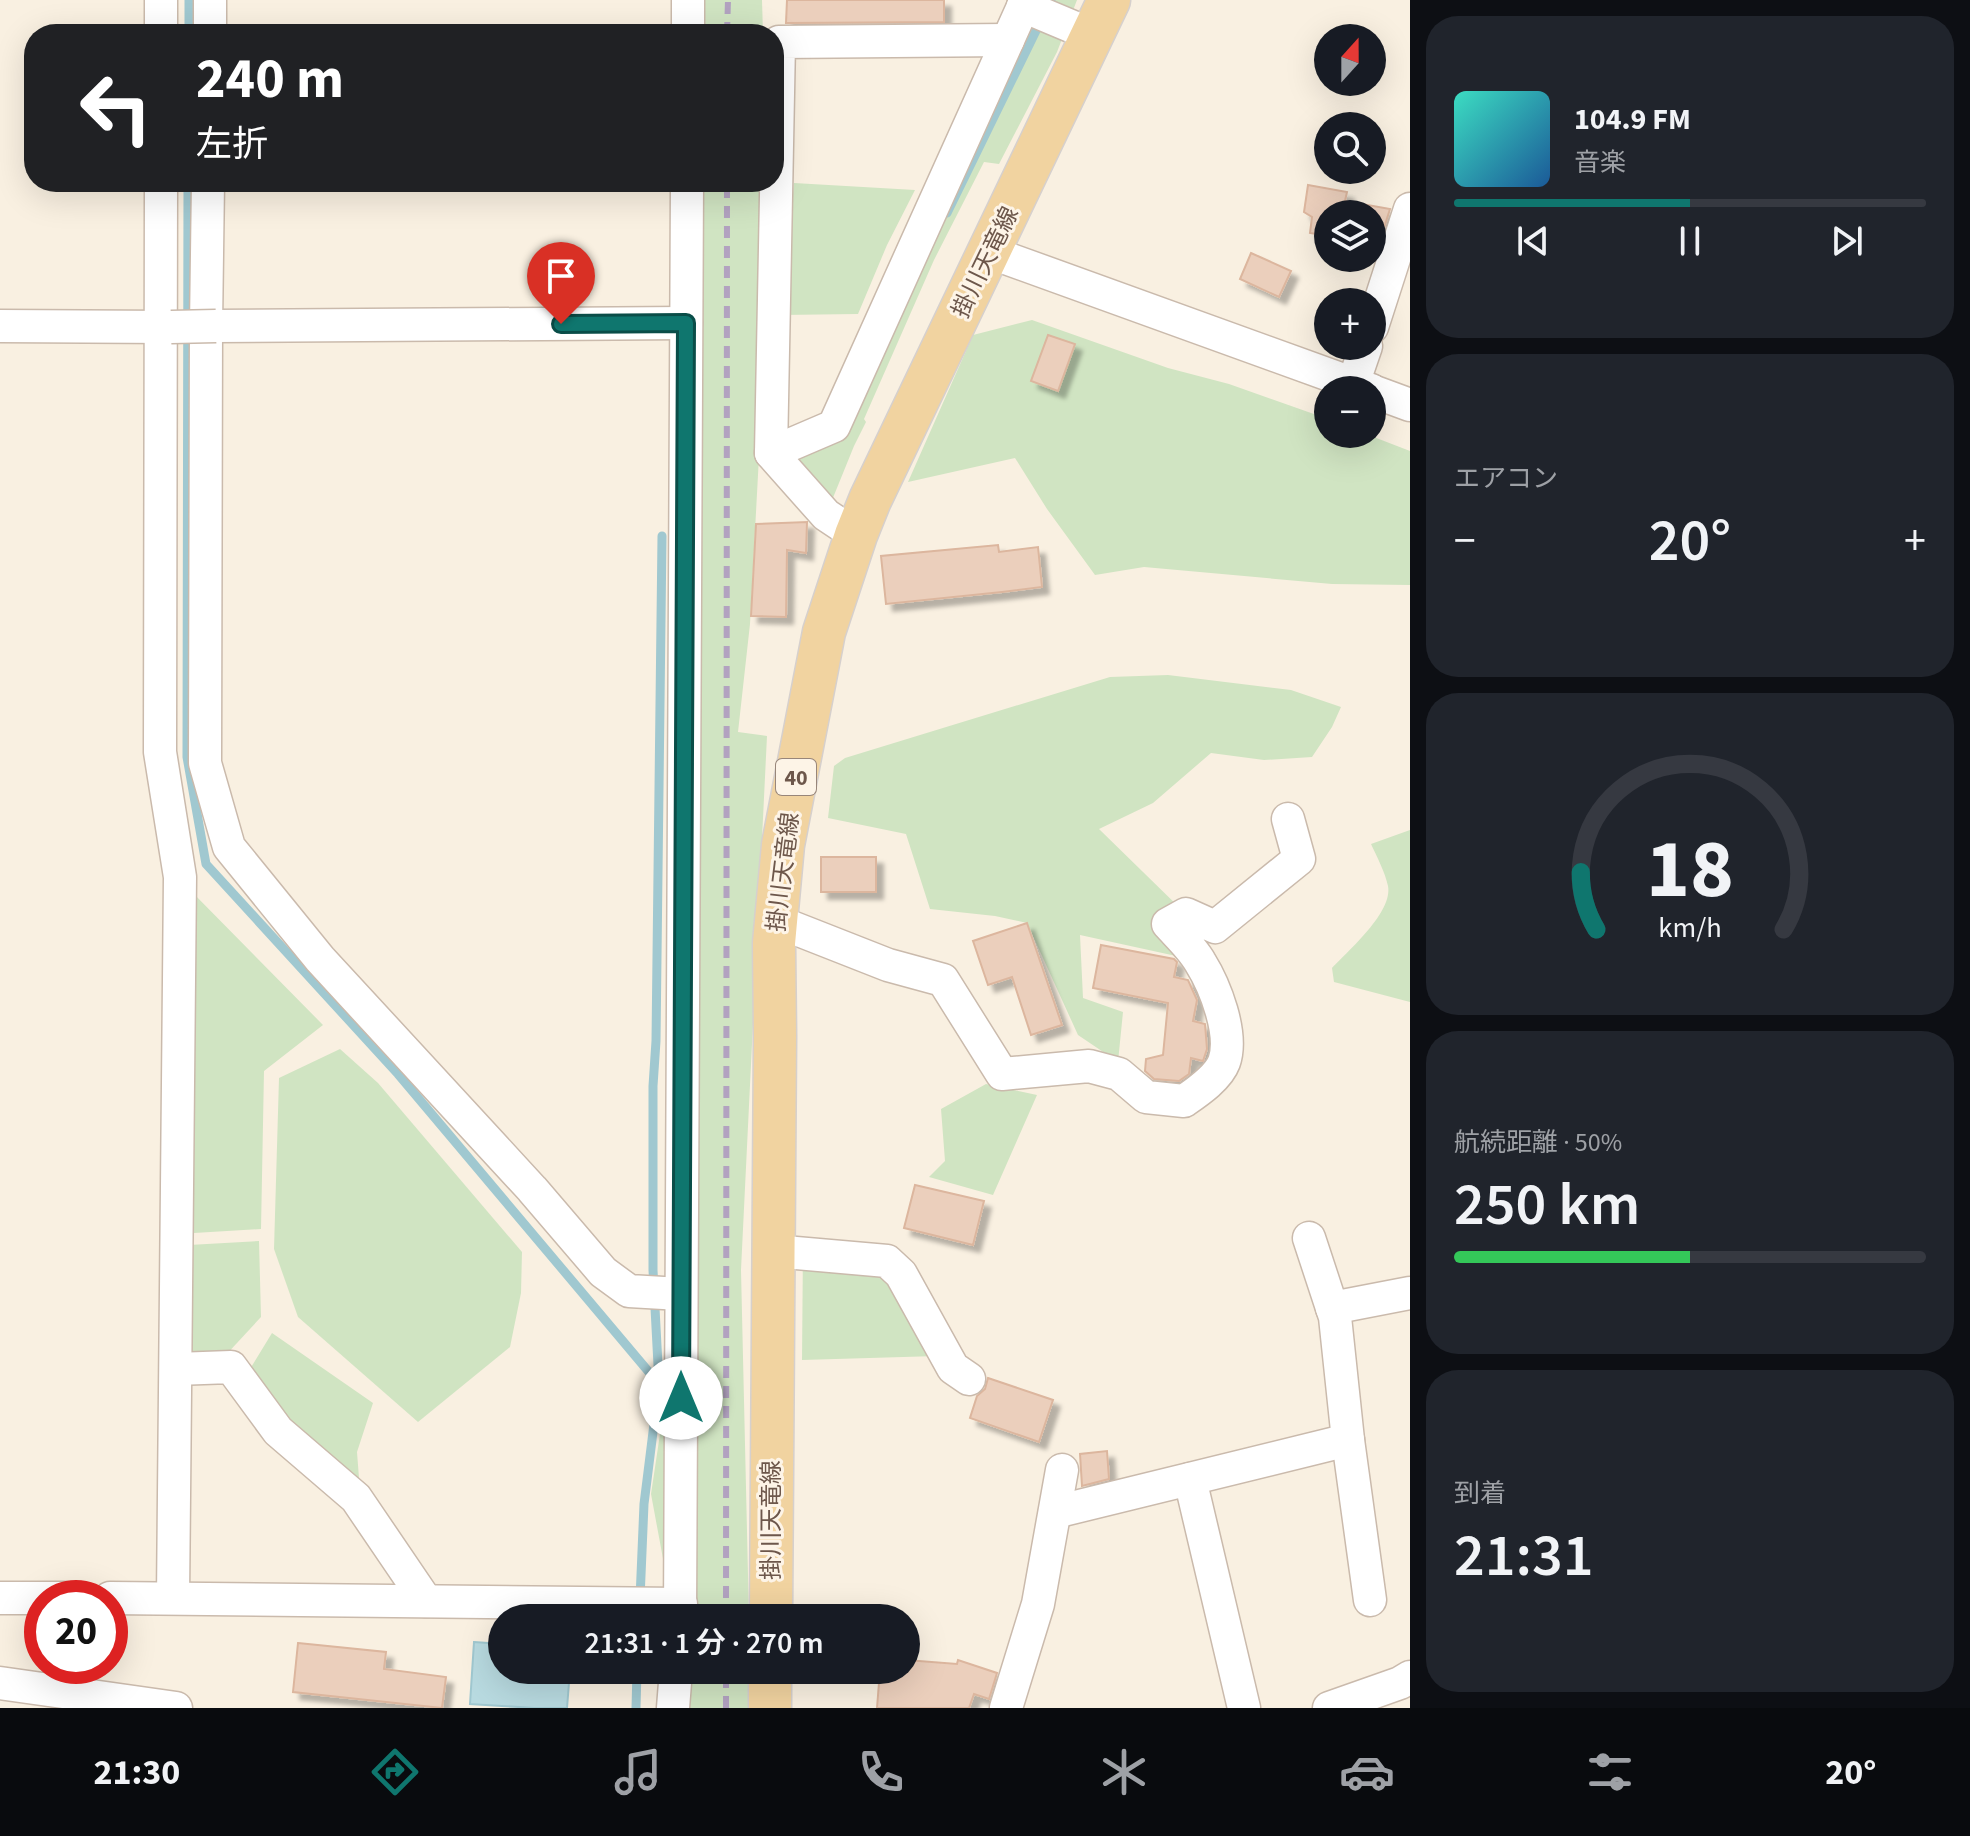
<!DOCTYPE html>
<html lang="ja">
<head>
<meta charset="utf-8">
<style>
	:root { --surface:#171b24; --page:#20242c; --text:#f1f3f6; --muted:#9ea1a6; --line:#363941; --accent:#0f766e }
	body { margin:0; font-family:"Source Sans 3","Noto Sans JP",sans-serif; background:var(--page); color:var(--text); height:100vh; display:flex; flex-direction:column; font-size:30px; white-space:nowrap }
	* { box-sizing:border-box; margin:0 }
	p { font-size:26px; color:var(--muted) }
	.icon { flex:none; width:44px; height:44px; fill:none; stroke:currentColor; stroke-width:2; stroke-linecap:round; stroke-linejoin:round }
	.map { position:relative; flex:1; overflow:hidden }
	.side { display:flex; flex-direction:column; gap:16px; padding:16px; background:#0d0f14; width:560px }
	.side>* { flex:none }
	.hud { position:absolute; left:24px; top:24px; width:760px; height:168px; border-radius:32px; box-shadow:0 8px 32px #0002; background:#202124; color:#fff; overflow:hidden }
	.needle { width:52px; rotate:21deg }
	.controls { position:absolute; left:1314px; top:24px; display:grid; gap:16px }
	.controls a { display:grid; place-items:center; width:72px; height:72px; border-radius:50%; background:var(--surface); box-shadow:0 8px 32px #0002; font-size:40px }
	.speed { position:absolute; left:24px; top:1580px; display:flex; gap:16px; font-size:40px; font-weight:700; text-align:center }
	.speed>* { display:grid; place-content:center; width:104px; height:104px; border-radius:50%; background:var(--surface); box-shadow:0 8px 32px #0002; line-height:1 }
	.speed .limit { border:12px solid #d22; background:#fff; color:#111 }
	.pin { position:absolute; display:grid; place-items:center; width:68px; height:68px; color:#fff; margin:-82px -34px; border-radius:50% 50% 50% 0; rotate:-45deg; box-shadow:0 0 8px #0007 }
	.pin .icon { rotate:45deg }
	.me { position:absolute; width:88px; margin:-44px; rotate:0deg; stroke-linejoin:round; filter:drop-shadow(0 0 6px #0008) }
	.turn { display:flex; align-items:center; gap:28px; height:168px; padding:0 40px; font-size:36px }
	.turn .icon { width:104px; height:104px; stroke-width:2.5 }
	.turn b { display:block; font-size:56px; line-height:68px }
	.big { font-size:60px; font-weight:600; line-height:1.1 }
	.side .tile { flex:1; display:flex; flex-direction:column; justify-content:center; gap:12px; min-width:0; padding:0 28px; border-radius:32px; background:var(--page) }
	.side .dial { align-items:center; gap:0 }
	.dial svg { height:208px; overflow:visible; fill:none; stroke:var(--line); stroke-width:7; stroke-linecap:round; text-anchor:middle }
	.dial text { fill:var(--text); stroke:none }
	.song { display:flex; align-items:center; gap:24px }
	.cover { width:96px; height:96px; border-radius:12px; background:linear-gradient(135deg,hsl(170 70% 55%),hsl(210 70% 35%)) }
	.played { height:8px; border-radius:4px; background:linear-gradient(90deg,var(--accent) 50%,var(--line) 50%) }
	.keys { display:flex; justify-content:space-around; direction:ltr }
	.heat { display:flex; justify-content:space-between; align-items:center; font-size:44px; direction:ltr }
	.charge { height:12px; border-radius:6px; background:linear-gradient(90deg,#34c759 50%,var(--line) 0) }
	.trip { position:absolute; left:488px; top:1604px; width:432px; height:80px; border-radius:40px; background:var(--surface); box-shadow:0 8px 32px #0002; font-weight:600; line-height:80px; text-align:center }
	.tabs { display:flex; height:128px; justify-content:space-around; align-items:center; background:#090b0e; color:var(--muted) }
	.tabs .icon { width:56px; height:56px }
	.tabs .active { color:var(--accent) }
	.tabs b { font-size:36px; color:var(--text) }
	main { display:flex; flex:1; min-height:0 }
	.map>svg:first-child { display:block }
	.green { fill:#d0e4c2 }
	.water { fill:#b8dae0; stroke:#a0c8d0; stroke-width:2 }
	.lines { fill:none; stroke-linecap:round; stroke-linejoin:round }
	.stream { stroke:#a0c8d0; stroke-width:9 }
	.building { fill:#ebcfbc; stroke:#dcb69e; stroke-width:2; filter:url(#shadow) }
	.minor-casing { stroke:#cabaac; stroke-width:35 }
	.major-casing { stroke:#d6d0cd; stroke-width:45 }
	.minor { stroke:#fff; stroke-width:32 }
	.major { stroke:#f1d3a0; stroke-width:42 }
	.rail { stroke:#b2a2c0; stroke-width:6; stroke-dasharray:12 8; stroke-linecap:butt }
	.minor-bridge-casing { stroke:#cabaac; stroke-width:35; stroke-linecap:butt }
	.minor-bridge { stroke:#fff; stroke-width:32 }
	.route-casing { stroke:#0a4d48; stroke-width:20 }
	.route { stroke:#0f766e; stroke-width:14 }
	.labels { text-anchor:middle; stroke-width:6; stroke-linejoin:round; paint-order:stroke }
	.shield { fill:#fdf4e7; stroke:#98867a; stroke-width:2 }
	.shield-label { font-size:22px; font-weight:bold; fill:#6d574b }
	.street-label { font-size:24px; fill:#6d574b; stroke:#fdf4e7 }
</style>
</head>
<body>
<main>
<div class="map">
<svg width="1410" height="1708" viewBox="0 0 1410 1708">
	<defs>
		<filter id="shadow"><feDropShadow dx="7" dy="7" stdDeviation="2" flood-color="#0004"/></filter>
	</defs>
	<rect width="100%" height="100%" fill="#f9f0e1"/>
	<g class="green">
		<polygon points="699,0 762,0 763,34 699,34"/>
		<polygon points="1028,0 1077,0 1057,52 999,164 984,162 934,260 864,419 866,422 854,446 826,515 771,450 834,426"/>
		<polygon points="697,182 764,182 766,326 750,624 738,732 767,736 741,1270 749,1618 674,1618 651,1494 681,1294"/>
		<polygon points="794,183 915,190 887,245 858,314 781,315"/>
		<polygon points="1032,320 1168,368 1229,384 1328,419 1328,434 1366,434 1410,451 1410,585 1332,584 1144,567 1095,575 1047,509 1015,458 908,482 973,335"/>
		<polygon points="1168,675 1291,690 1341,707 1332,727 1312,757 1264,760 1211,753 1153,803 1099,829 1186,914 1199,961 1080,935 1083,998 1123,1012 1118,1062 1078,1035 1027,923 995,916 930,909 906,834 828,818 834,766 845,758 1110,677"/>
		<path d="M 1410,830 L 1410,1002 L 1334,982 L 1332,968 C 1349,950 1393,912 1388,886 C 1385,872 1377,857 1371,844 Z"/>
		<polygon points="190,890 323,1025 264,1071 261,1229 194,1233"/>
		<polygon points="340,1049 378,1083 522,1252 521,1293 510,1347 418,1422 298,1317 274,1249 279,1078"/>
		<polygon points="986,1084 1037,1095 993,1195 929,1177 945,1161 941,1109"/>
		<polygon points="259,1241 261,1317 224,1357 189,1354 189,1245"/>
		<polygon points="803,1245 878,1262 937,1356 802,1360"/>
		<polygon points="272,1333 373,1403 357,1452 360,1491 242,1382"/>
		<polygon points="683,1670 751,1670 751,1708 690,1708"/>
	</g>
	<polygon class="water" points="474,1642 502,1644 502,1670 570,1670 567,1708 534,1708 470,1704"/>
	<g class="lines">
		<g class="stream">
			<polyline points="189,34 189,0"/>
			<polyline points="188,182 187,757 206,864 398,1074 659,1384"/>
			<polyline points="947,213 1051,0"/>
			<polyline points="640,1599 644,1504 659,1384 653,1270 653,1086 656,1041 662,536"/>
			<polyline points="636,1708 637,1670"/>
		</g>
	</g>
	<g class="building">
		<polygon points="787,0 944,0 944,22 786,23"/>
		<polygon points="1308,185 1347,192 1345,201 1390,209 1375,256 1372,256 1372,214 1328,214 1328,236 1310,233 1312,217 1304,212"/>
		<polygon points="1251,253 1291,271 1279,297 1240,279"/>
		<polygon points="1048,335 1075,344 1058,391 1031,381"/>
		<polygon points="807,522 806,553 787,550 786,617 751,616 756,524"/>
		<polygon points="998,545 999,552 1038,547 1042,587 1002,592 886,604 881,556"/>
		<rect x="821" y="857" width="55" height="35"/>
		<polygon points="1027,923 1062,1025 1031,1035 1012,977 988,985 973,941"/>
		<polygon points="1101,945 1174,959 1177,962 1174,977 1188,980 1197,1000 1193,1021 1205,1024 1207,1049 1203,1061 1191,1058 1189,1074 1179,1081 1154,1079 1145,1071 1146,1059 1163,1055 1168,1003 1093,988"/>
		<polygon points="915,1185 984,1201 973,1245 904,1228"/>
		<polygon points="988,1378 1053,1400 1039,1442 970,1418 977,1396 985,1389"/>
		<polygon points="1107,1451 1109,1479 1082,1486 1080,1454"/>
		<polygon points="298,1643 386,1652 384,1669 446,1677 442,1708 293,1692"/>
		<polygon points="906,1660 957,1664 958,1660 997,1673 989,1699 974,1694 969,1708 877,1708 880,1670 906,1670"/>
	</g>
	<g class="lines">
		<defs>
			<g id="minor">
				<polyline points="1023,6 1092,35"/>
				<polyline points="161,34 161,0"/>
				<polyline points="210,34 210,0"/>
				<polyline points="688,34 688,0"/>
				<polyline points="161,182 160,752 180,877 173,1598"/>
				<polyline points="208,182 206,326 205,763 229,847 320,959 532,1189 603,1272 629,1291 681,1294"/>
				<polyline points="989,252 1371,390"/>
				<polyline points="0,326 171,327"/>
				<polyline points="216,326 686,323"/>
				<polyline points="1372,327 1410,209"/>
				<polyline points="1353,384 1366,346"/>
				<polyline points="1372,391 1410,405"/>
				<polyline points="771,453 834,426 1026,0"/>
				<polyline points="856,535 826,515 771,453 779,42 1008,40"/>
				<path d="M 776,921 L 888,965 L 943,980 L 1002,1074 L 1089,1066 L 1119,1074 L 1146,1097 L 1184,1101 C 1197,1092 1218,1078 1224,1062 C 1234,1034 1215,986 1200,962 C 1192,948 1179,936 1168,924 L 1186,914 L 1215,927 L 1299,859 L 1288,819"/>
				<polyline points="1309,1238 1335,1317 1348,1440 1370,1600"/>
				<polyline points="773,1251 887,1261 901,1274 953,1368 969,1379"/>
				<polyline points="1332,1308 1410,1293"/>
				<polyline points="176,1369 231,1367 278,1431 356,1498 426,1601"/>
				<polyline points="1190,1479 1244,1708"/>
				<polyline points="1055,1512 1348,1440"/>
				<polyline points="0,1598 65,1598"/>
				<polyline points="110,1598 681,1604"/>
				<polyline points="680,1618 687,182"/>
				<polyline points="0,1683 176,1708"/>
				<polyline points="673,1708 676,1670"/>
				<polyline points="1006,1708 1038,1604 1062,1470"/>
				<polyline points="1329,1708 1400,1683 1410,1677"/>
			</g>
			<g id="major">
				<polyline points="771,1618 775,1036 774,943 783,845 824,632 856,535 870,500 1109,0"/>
				<polyline points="770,1708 770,1670"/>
			</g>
		</defs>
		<use href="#minor" class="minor-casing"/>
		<use href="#major" class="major-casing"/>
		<use href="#minor" class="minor"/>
		<use href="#major" class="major"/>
		<g class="rail">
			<polyline points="727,34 728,0"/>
			<polyline points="726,1618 727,182"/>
			<polyline points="726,1708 726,1670"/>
		</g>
		<defs>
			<polyline id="minor-bridge" points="171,327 216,326"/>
		</defs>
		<use href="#minor-bridge" class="minor-bridge-casing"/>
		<use href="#minor-bridge" class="minor-bridge"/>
	</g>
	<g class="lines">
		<defs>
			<polyline id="route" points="561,324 686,323 681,1398"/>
		</defs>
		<use href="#route" class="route-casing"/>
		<use href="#route" class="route"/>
	</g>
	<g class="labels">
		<rect class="shield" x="776" y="759" width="40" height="36" rx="6"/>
		<g class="shield-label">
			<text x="796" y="785">40</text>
		</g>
		<g class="street-label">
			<text transform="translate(985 262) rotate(-64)" y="8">掛川天竜線</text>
			<text transform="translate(783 872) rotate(-83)" y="8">掛川天竜線</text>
			<text transform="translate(771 1520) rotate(-90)" y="8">掛川天竜線</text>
		</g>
	</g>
</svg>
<div class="controls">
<a><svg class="needle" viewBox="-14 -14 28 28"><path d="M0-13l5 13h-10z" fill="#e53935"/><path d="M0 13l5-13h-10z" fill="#9ea1a6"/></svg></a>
<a><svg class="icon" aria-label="search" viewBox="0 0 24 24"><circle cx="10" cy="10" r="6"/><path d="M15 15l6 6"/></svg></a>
<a><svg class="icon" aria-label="layers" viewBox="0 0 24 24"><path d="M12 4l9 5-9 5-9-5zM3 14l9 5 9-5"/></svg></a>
<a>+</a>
<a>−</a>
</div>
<div class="speed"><div class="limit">20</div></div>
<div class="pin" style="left:561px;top:324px;background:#d93025"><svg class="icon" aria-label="arrive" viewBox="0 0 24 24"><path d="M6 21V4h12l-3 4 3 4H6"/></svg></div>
<svg class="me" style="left:681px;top:1398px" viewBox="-20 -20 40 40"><circle r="19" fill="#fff"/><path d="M0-13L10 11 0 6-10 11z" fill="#0f766e"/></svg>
<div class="trip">21:31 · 1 分 · 270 m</div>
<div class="hud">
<div class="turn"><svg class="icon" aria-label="left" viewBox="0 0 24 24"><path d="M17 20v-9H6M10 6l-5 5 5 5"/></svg><div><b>240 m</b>左折</div></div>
</div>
</div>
<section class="side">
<div class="tile">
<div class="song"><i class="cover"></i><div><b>104.9 FM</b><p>音楽</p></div></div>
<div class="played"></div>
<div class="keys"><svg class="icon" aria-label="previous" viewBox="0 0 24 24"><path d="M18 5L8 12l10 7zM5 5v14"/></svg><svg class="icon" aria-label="pause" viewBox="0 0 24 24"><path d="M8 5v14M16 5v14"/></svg><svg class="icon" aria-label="next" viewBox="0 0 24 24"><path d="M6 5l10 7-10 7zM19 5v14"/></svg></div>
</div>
<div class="tile"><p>エアコン</p>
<div class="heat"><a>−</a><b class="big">20°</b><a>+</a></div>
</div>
<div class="tile dial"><svg viewBox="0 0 100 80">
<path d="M14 69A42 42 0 1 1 86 69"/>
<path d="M14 69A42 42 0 0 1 8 47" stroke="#0f766e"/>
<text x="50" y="56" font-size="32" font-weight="700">18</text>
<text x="50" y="72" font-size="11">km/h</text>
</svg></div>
<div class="tile"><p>航続距離 · 50%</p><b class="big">250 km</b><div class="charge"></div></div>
<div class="tile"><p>到着</p><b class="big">21:31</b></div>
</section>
</main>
<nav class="tabs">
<b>21:30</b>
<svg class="icon active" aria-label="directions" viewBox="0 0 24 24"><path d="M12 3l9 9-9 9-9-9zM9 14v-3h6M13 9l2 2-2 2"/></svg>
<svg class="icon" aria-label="music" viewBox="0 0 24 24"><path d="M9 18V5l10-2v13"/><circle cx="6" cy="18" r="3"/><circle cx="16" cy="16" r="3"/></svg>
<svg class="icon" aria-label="phone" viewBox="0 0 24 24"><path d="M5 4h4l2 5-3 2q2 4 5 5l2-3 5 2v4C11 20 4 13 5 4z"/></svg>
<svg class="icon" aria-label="climate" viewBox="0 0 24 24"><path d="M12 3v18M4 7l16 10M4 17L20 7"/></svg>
<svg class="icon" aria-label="car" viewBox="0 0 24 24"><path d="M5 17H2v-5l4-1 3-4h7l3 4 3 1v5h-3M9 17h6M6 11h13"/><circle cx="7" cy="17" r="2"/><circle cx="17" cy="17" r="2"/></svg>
<svg class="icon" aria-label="filters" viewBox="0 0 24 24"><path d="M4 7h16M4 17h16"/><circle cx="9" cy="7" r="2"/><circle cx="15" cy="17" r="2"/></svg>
<b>20°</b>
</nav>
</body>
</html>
